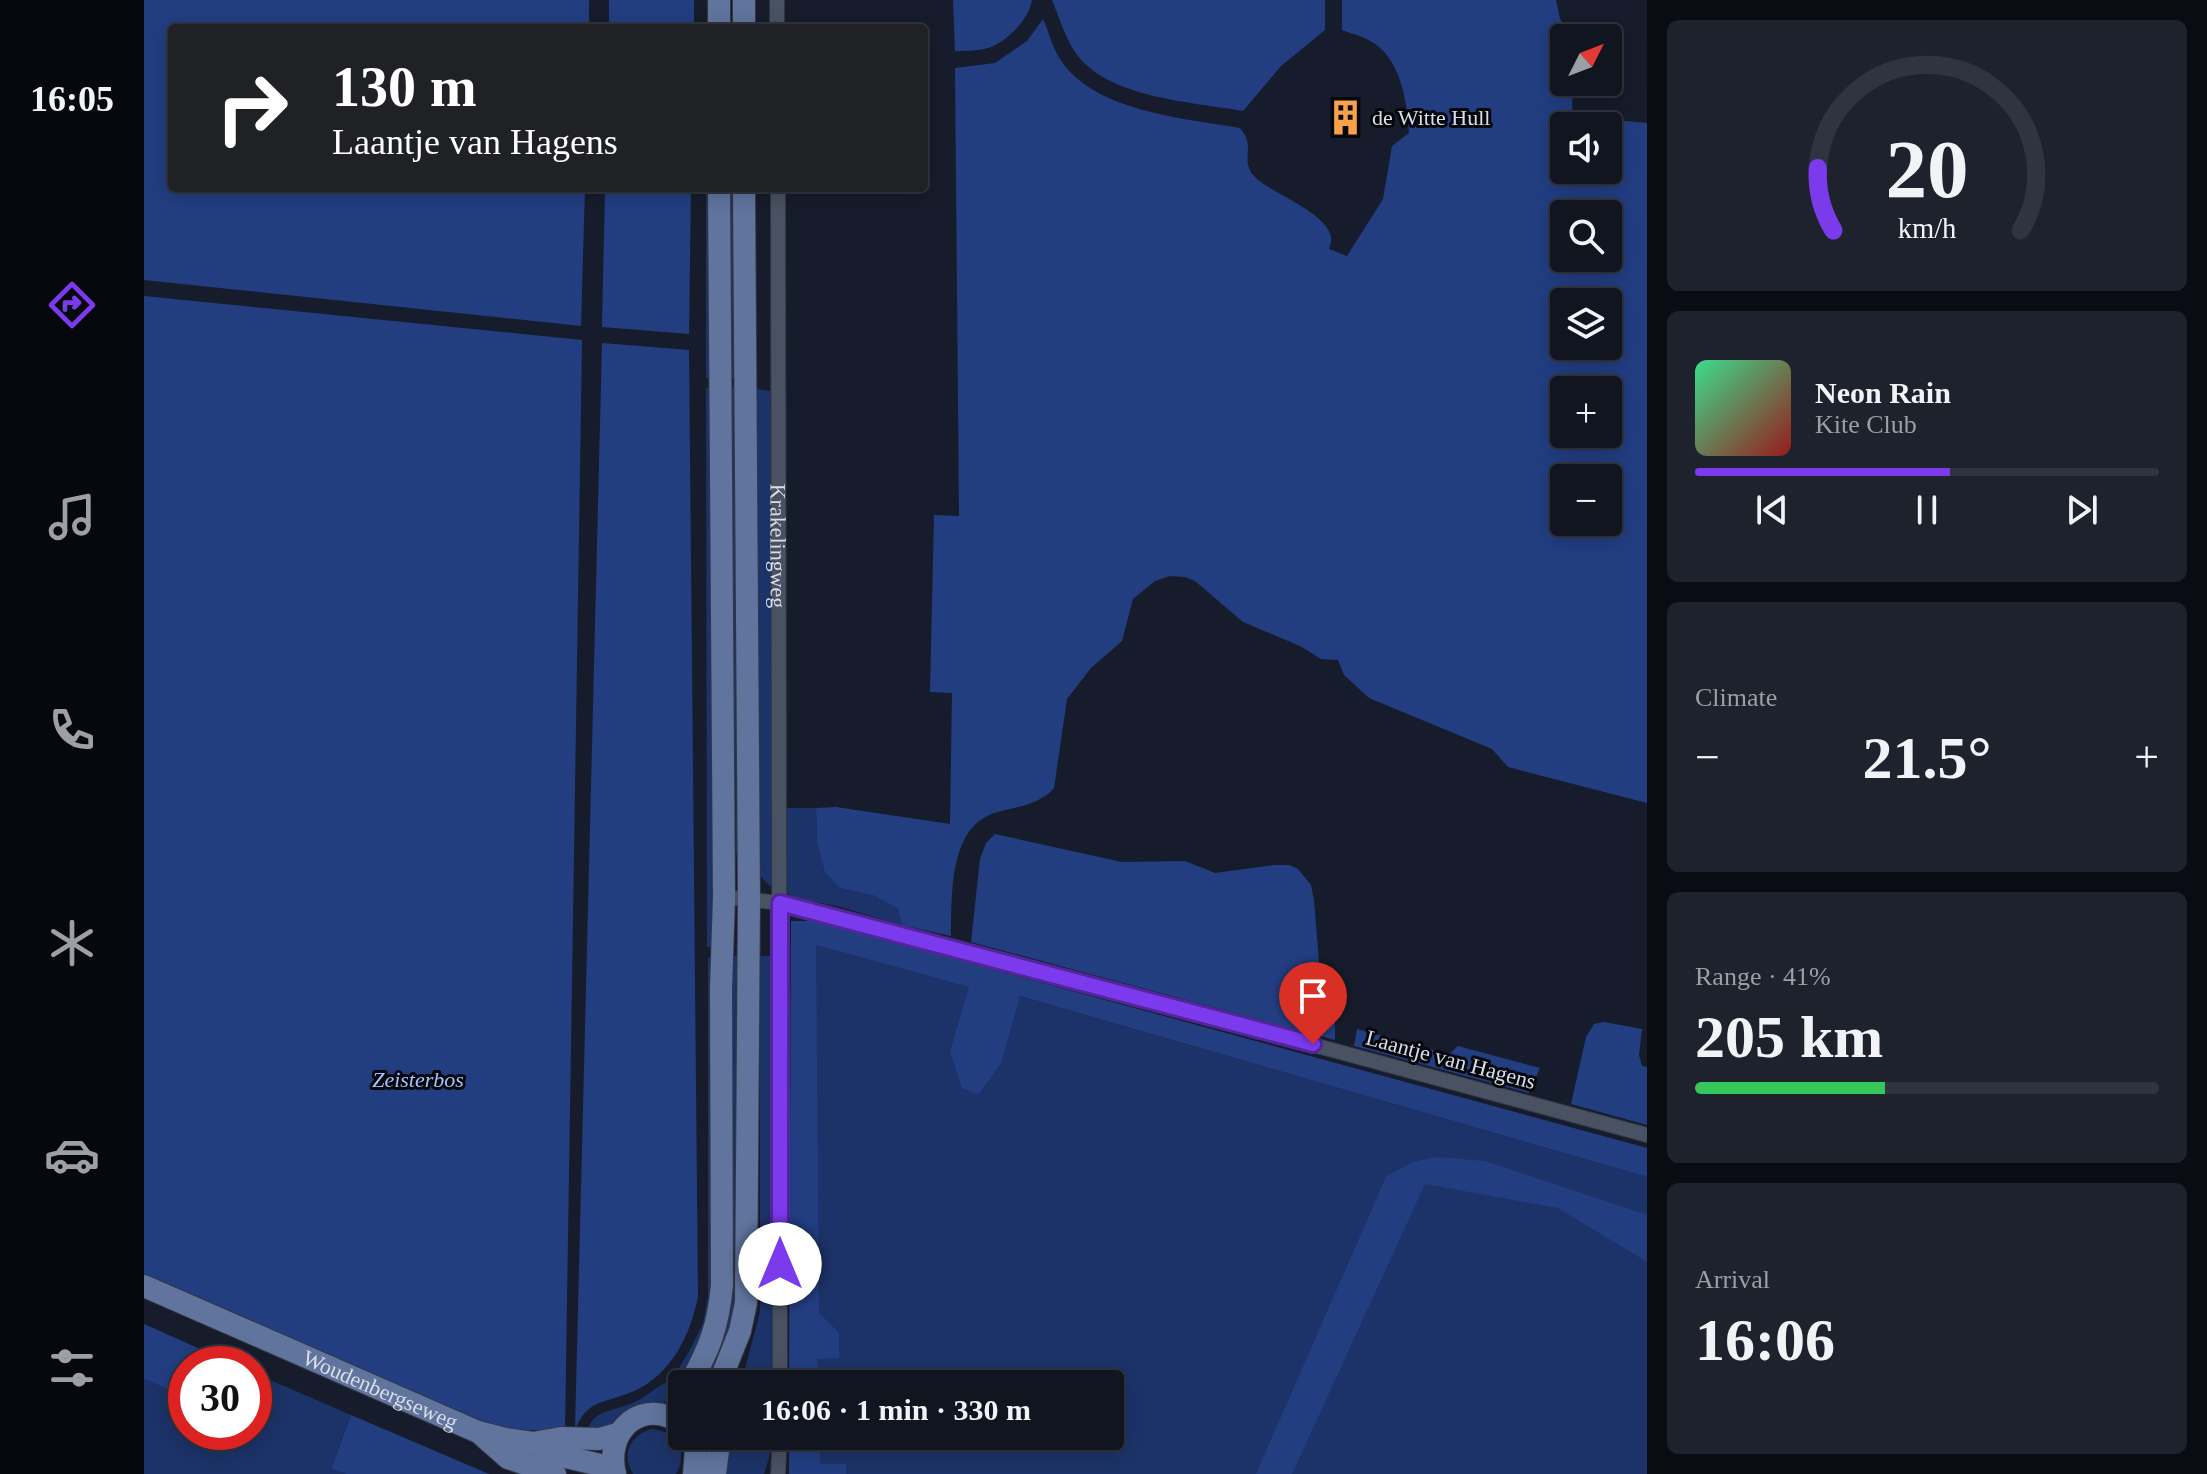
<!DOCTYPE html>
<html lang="en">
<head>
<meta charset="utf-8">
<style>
	:root { --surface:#101520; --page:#1e222d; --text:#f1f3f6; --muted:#9c9fa5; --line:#30343e; --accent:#7c3aed }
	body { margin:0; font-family:Georgia,serif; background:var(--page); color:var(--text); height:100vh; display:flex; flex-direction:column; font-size:30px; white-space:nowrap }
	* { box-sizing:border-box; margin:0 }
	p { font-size:26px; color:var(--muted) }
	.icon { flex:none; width:44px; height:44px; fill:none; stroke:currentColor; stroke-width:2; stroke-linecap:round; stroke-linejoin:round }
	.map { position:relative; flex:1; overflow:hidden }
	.drawer { display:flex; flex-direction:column; gap:20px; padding:20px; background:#090c12; width:560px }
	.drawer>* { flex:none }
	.banner { position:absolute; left:24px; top:24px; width:760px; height:168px; border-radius:8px; box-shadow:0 4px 20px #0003,0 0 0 2px var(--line); background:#202124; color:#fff; overflow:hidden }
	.needle { width:52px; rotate:48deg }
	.controls { position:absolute; left:1406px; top:24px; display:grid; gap:16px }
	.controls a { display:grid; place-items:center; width:72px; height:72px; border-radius:8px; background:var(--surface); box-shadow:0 4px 20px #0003,0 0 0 2px var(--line); font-size:40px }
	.speed { position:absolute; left:24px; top:1346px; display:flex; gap:16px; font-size:40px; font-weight:700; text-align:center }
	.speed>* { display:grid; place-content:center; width:104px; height:104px; border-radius:50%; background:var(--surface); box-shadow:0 4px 20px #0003,0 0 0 2px var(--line); line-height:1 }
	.speed .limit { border:12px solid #d22; background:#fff; color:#111 }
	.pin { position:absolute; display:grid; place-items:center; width:68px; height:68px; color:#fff; margin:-82px -34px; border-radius:50% 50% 50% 0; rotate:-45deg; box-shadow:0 0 8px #0007 }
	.pin .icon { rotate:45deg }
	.me { position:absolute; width:88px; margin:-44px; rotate:0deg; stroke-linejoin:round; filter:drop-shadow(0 0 6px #0008) }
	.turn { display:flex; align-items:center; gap:28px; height:168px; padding:0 32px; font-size:36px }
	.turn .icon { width:104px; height:104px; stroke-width:2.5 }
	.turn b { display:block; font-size:56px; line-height:68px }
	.big { font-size:60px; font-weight:800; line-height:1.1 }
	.drawer .tile { flex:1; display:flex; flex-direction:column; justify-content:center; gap:12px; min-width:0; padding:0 28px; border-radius:12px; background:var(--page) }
	.drawer .dial { align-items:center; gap:0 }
	.dial svg { height:208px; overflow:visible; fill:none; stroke:var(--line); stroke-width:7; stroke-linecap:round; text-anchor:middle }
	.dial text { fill:var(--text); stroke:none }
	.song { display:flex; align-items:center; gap:24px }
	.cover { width:96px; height:96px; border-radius:12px; background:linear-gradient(135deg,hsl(150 70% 55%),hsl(0 70% 35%)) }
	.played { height:8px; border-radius:4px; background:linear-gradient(90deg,var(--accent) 55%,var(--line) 55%) }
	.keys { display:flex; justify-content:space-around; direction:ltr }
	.heat { display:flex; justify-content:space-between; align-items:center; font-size:44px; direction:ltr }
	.charge { height:12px; border-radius:6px; background:linear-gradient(90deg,#34c759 41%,var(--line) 0) }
	.trip { position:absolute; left:524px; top:1370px; width:456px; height:80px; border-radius:8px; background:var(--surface); box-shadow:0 4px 20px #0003,0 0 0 2px var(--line); font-weight:800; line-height:80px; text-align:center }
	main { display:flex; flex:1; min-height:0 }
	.tabs { display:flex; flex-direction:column; width:144px; justify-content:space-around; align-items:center; background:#06080d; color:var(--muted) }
	.tabs .icon { width:56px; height:56px }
	.tabs .on { color:var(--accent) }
	.tabs b { font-size:36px; color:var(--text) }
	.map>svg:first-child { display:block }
	.green { fill:#1c3369 }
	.forest { fill:#223e81; fill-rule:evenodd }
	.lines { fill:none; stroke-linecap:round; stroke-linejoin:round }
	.street-casing { stroke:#323742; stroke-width:16 }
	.primary-casing { stroke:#323742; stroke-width:24 }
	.street { stroke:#495262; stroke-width:14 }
	.primary { stroke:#60749d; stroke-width:22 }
	.route-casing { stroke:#51269a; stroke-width:20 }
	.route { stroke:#7c3aed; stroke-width:14 }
	.labels { text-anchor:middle; stroke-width:6; stroke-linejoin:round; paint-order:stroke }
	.poi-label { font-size:22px; fill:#d9dfe9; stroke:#05070d; text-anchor:start }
	.street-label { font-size:22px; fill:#d9dfe9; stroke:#05070d }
	.park-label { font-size:22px; font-style:italic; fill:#a6c2fc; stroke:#05070d }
</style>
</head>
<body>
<main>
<nav class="tabs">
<b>16:05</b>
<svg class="icon on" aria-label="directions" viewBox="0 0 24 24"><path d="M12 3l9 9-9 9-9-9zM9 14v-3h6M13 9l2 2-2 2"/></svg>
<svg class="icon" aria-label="music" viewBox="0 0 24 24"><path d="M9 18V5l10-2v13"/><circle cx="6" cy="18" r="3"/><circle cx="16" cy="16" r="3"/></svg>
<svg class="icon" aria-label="phone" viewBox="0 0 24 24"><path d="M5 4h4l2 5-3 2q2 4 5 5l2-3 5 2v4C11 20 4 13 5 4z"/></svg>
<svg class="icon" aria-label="climate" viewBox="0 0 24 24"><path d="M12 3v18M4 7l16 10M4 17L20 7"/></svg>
<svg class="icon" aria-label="car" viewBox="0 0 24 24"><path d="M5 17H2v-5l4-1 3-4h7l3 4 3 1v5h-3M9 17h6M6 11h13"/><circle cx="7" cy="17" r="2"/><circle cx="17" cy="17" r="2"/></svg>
<svg class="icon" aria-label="filters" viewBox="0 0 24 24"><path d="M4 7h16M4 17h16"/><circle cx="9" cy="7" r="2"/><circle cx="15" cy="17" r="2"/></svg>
</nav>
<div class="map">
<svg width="1503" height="1474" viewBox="0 0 1503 1474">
	<rect width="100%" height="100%" fill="#161c2b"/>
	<g class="green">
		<rect x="562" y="188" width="8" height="190"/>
		<polygon points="581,188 596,188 595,378 581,378"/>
		<polygon points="570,387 572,947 563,947 562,388"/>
		<polygon points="595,387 595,854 592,854 591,763 583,671 582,388"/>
		<polygon points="607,388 626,391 630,882 626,886 617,877 611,863"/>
		<polygon points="637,808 672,808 673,842 696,888 731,896 754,909 758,925 693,906 651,898 642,892"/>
		<polygon points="672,945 822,986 876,996 1503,1177 1503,1474 645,1474 645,1436 966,1436 966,1384 645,1384"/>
		<polygon points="588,955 598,957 592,1320 566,1384 553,1384 569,1353"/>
		<polygon points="608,956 630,956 629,1384 597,1384 616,1312 616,1067 609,1017"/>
		<polygon points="574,957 572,1298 542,1381 536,1374 536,1366 547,1348 559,1323 564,1296 564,958"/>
		<polygon points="110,1373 207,1415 187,1467 202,1474 0,1474 0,1379 42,1397 42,1432 110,1432"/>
		<path d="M 521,1383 L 536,1389 C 513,1414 474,1425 443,1434 C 446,1408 475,1411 493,1401 C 503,1396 511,1388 521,1383 Z"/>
		<path d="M 507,1429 C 532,1430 545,1452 532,1474 L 489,1474 C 477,1455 485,1436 507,1429 Z"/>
		<polygon points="585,1436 605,1436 627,1451 620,1474 579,1474"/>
	</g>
	<g class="forest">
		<polygon points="0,0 445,0 445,28 28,28 28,188 441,188 437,326 0,280"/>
		<rect x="465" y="0" width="85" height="28"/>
		<path d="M 809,0 L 888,0 C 885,19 863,42 844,48 C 834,51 821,51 811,51 Z"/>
		<path d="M 908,0 L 1181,0 L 1181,30 L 1137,66 L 1099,111 C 1048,102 962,98 931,52 C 921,37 915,17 908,0 Z"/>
		<path d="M 1198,0 L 1412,0 L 1416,19 L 1430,38 L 1420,38 L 1420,82 L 1429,82 L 1428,116 L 1503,123 L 1503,803 L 1364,767 L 1348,749 L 1225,698 L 1200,675 L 1194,660 L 1177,659 L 1156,646 L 1099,622 L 1051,581 L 1041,577 L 1026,576 L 1011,581 L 989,599 L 978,641 L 947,668 L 923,699 L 910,788 C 895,805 875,806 854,812 C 804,824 808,896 807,936 L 758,925 L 754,909 L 731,896 L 696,888 L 681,872 L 673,842 L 672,808 L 692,807 L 806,824 L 808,693 L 786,692 L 790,515 L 815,516 L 811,68 L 851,63 L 883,41 L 899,19 C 905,32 908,47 916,59 C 950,112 1040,118 1096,128 C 1114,149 1093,161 1113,179 C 1130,194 1183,213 1187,237 C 1188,241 1186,245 1185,249 L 1203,256 L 1239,199 L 1248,146 L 1265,133 C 1263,102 1257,59 1228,42 C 1219,36 1208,34 1198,30 ZM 1464,126 L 1464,170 L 1420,170 L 1420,126 ZM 1464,214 L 1464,258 L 1420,258 L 1420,214 ZM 1420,302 L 1464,302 L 1464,346 L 1420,346 ZM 1420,390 L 1464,390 L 1464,434 L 1420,434 ZM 1420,478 L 1464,478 L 1464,522 L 1420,522 Z"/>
		<polygon points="461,188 547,188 545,334 458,327"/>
		<polygon points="0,296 438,340 421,1430 369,1430 328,1421 0,1275"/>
		<path d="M 458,343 L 545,350 L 554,1296 C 547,1334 527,1375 490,1391 C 464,1403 443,1398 431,1430 Z"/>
		<polygon points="851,834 978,862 1041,861 1071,873 1130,865 1145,865 1154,869 1167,885 1170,900 1175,962 1191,1006 1191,1040 827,942 836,859 842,843"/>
		<polygon points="647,921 672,921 1503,1148 1503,1177 876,996 857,1063 834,1095 818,1088 806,1051 825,987 672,945 675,1313 695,1333 695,1358 673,1359 674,1384 645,1384"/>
		<polygon points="1460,1022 1498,1029 1495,1055 1498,1066 1503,1067 1503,1125 1427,1104 1442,1037 1450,1024"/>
		<polygon points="1213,1029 1305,1054 1314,1046 1396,1068 1385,1093 1210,1046"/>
		<polygon points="1293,1157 1341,1161 1503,1215 1503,1262 1414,1208 1281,1184 1148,1474 1112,1474 1242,1177 1268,1162"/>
		<polygon points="0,1324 90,1364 42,1364 42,1397 0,1379"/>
		<polygon points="207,1415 345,1474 202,1474 187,1468"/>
		<polygon points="645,1436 676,1436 676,1464 702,1464 702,1474 645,1474"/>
	</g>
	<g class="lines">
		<defs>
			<g id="street">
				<polyline points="633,0 633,28"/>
				<path id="s1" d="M 634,188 L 636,1384"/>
				<polyline points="580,897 636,903 677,912 1503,1135"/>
				<polyline points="634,1474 636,1436"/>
			</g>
			<g id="primary">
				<polyline points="575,0 575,28"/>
				<polyline points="600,0 600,28"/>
				<path id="s2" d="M 0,1286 L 334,1432 L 361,1439 L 389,1443 L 417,1438 L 455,1439 L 473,1434"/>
				<path d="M 546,1384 C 566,1347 574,1327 578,1285 L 577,989 L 580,897 L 575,188"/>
				<polyline points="575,1384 596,1331 602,1303 605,899 600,188"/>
				<polyline points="339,1436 364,1458 411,1474"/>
				<polyline points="549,1436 552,1449 550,1474"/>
				<polyline points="389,1443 418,1456 460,1466 471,1474"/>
				<path d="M 471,1474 C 460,1429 500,1396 538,1424"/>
				<polyline points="571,1474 576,1436"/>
			</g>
		</defs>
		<use href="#street" class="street-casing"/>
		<use href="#primary" class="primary-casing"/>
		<use href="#street" class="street"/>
		<use href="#primary" class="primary"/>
	</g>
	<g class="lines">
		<defs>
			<polyline id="route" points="636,1264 636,903 1169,1044"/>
		</defs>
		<use href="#route" class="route-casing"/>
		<use href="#route" class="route"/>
	</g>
	<defs>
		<symbol id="building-bare" viewBox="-9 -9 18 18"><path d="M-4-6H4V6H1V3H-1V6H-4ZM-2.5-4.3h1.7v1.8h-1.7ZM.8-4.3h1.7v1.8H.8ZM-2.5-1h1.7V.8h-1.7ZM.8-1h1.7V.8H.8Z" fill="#f8a14a" stroke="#05070d" stroke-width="2.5" paint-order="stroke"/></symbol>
	</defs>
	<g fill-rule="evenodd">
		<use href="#building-bare" x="1176" y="92" width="51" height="51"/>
	</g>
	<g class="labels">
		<g class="poi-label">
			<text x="1228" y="125">de Witte Hull</text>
		</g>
		<g class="street-label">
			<text dy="8" stroke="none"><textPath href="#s1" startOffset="358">Krakelingweg</textPath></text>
			<text transform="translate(1307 1059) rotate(15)" y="8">Laantje van Hagens</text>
			<text dy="8" stroke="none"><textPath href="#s2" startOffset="258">Woudenbergseweg</textPath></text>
		</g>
		<g class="park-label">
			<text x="274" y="1087">Zeisterbos</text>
		</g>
	</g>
</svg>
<div class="controls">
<a><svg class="needle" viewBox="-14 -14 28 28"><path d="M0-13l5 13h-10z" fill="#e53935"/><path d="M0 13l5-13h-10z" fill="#9c9fa5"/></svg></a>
<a><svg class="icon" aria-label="sound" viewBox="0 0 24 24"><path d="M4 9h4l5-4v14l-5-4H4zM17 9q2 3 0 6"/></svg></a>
<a><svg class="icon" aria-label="search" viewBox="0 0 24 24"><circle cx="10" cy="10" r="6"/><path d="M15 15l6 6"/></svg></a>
<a><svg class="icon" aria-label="layers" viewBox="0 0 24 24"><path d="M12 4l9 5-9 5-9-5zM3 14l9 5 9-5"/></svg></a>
<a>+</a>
<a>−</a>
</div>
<div class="speed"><div class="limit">30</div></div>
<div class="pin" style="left:1169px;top:1044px;background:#d93025"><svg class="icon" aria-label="arrive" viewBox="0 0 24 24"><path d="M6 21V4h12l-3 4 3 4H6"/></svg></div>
<svg class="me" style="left:636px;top:1264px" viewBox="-20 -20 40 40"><circle r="19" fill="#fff"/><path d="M0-13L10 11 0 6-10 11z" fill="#7c3aed"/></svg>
<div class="trip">16:06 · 1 min · 330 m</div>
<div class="banner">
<div class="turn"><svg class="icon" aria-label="right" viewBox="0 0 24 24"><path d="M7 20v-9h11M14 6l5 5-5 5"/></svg><div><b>130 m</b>Laantje van Hagens</div></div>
</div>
</div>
<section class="drawer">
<div class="tile dial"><svg viewBox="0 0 100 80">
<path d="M14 69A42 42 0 1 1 86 69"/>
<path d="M14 69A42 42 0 0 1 8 45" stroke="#7c3aed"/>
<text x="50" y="56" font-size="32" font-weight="700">20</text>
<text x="50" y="72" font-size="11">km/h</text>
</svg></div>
<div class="tile">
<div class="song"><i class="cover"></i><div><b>Neon Rain</b><p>Kite Club</p></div></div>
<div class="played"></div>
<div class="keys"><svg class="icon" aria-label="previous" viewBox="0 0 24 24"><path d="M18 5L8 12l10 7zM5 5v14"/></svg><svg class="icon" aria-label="pause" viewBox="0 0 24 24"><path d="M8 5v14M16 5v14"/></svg><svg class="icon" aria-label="next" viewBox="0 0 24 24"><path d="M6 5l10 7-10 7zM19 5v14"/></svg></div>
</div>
<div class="tile"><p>Climate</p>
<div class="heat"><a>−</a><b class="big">21.5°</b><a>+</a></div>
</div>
<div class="tile"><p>Range · 41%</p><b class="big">205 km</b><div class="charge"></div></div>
<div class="tile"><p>Arrival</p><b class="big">16:06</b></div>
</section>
</main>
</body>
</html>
